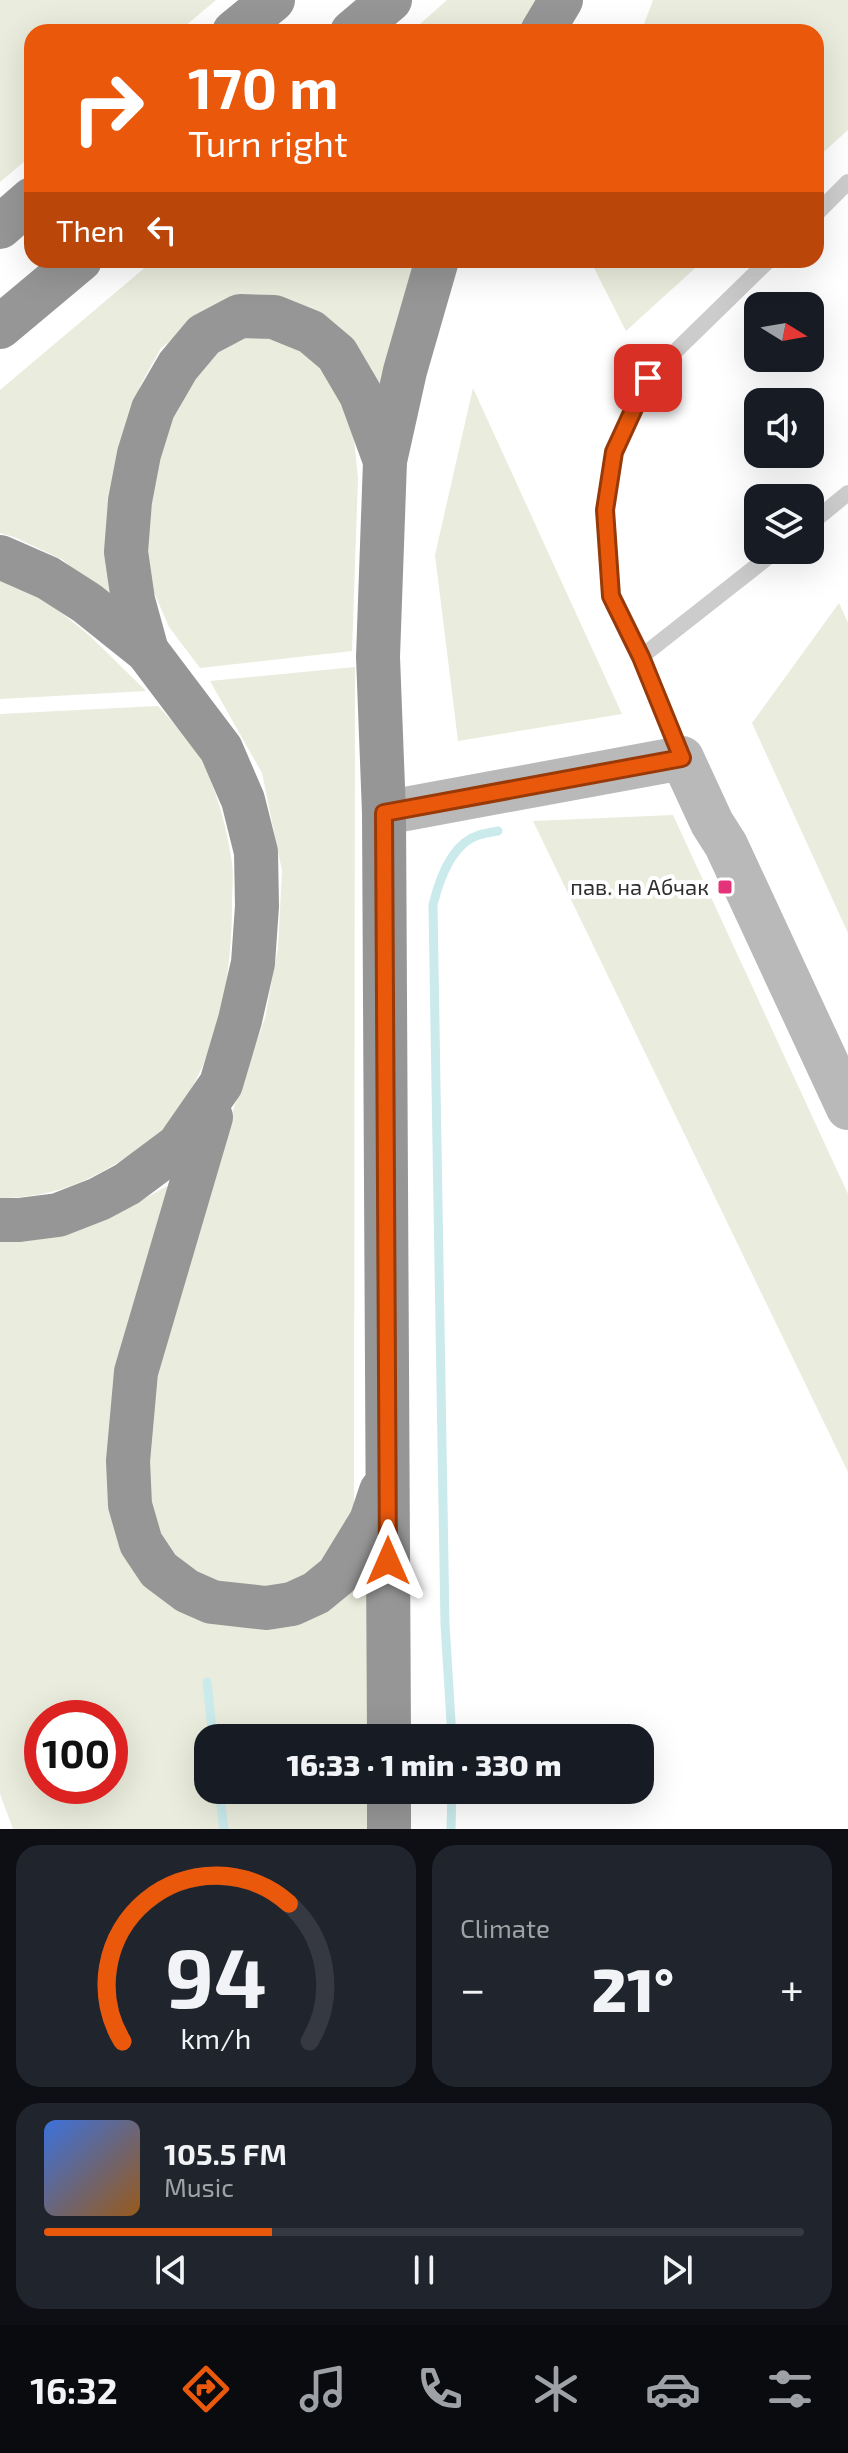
<!DOCTYPE html>
<html lang="en">
<head>
<meta charset="utf-8">
<style>
	:root { --surface:#171b24; --page:#20242c; --text:#f1f3f6; --muted:#9ea1a6; --line:#363941; --accent:#ea580c }
	body { margin:0; font-family:"Exo 2",sans-serif; background:var(--page); color:var(--text); height:100vh; display:flex; flex-direction:column; font-size:30px; white-space:nowrap }
	* { box-sizing:border-box; margin:0 }
	p { font-size:26px; color:var(--muted) }
	.icon { flex:none; width:44px; height:44px; fill:none; stroke:currentColor; stroke-width:2; stroke-linecap:round; stroke-linejoin:round }
	.map { position:relative; height:1829px; overflow:hidden }
	.sheet { display:flex; flex-direction:column; gap:16px; padding:16px; background:#0d0f14; flex:1 }
	.sheet>* { flex:none }
	.banner { position:absolute; left:24px; top:24px; width:800px; height:244px; border-radius:24px; box-shadow:0 8px 32px #0002; background:#ea580c; color:#fff; overflow:hidden }
	.needle { width:52px; rotate:101deg }
	.tools { position:absolute; left:744px; top:292px; display:grid; gap:16px }
	.tools a { display:grid; place-items:center; width:80px; height:80px; border-radius:16px; background:var(--surface); box-shadow:0 8px 32px #0002; font-size:40px }
	.speed { position:absolute; left:24px; top:1700px; display:flex; gap:16px; font-size:40px; font-weight:700; text-align:center }
	.speed>* { display:grid; place-content:center; width:104px; height:104px; border-radius:50%; background:var(--surface); box-shadow:0 8px 32px #0002; line-height:1 }
	.speed .limit { border:12px solid #d22; background:#fff; color:#111 }
	.pin { position:absolute; display:grid; place-items:center; width:68px; height:68px; color:#fff; margin:-34px; border-radius:16px; box-shadow:0 4px 12px #0006 }
	.me { position:absolute; width:88px; margin:-44px; rotate:0deg; stroke-linejoin:round; filter:drop-shadow(0 0 6px #0008) }
	.turn { display:flex; align-items:center; gap:28px; height:168px; padding:0 32px; font-size:36px }
	.turn .icon { width:104px; height:104px; stroke-width:2.5 }
	.turn b { display:block; font-size:56px; line-height:68px }
	.then { display:flex; align-items:center; height:76px; padding:0 32px; background:#0003; gap:16px; font-size:30px }
	.big { font-size:60px; font-weight:800; line-height:1.1 }
	.sheet .tile { flex:1; display:flex; flex-direction:column; justify-content:center; gap:12px; min-width:0; padding:0 28px; border-radius:24px; background:var(--page) }
	.sheet .dial { align-items:center; gap:0 }
	.dial svg { height:208px; overflow:visible; fill:none; stroke:var(--line); stroke-width:7; stroke-linecap:round; text-anchor:middle }
	.dial text { fill:var(--text); stroke:none }
	.song { display:flex; align-items:center; gap:24px }
	.cover { width:96px; height:96px; border-radius:12px; background:linear-gradient(135deg,hsl(220 70% 55%),hsl(30 70% 35%)) }
	.played { height:8px; border-radius:4px; background:linear-gradient(90deg,var(--accent) 30%,var(--line) 30%) }
	.keys { display:flex; justify-content:space-around; direction:ltr }
	.heat { display:flex; justify-content:space-between; align-items:center; font-size:44px; direction:ltr }
	.sheet .tiles { flex:1; display:grid; gap:16px; grid-template-columns:1fr 1fr }
	.tile:last-child { grid-column:span 2 }
	.trip { position:absolute; left:194px; top:1724px; width:460px; height:80px; border-radius:24px; background:var(--surface); box-shadow:0 8px 32px #0002; font-weight:800; line-height:80px; text-align:center }
	.tab-bar { display:flex; height:128px; justify-content:space-around; align-items:center; background:#090b0e; color:var(--muted) }
	.tab-bar .icon { width:56px; height:56px }
	.tab-bar .active { color:var(--accent) }
	.tab-bar b { font-size:36px; color:var(--text) }
	.map>svg:first-child { display:block }
	.green { fill:#eaecdd; fill-rule:evenodd }
	.lines { fill:none; stroke-linecap:round; stroke-linejoin:round }
	.stream { stroke:#caeaec; stroke-width:9 }
	.lane { stroke:#ccc; stroke-width:16 }
	.secondary { stroke:#b9b9b9; stroke-width:44 }
	.highway { stroke:#969696; stroke-width:44 }
	.route-casing { stroke:#983908; stroke-width:20 }
	.route { stroke:#ea580c; stroke-width:14 }
	.poi-dot { fill:#e5337a; stroke:#fff; stroke-width:3 }
	.labels { text-anchor:middle; stroke-width:8; stroke-linejoin:round; paint-order:stroke }
	.poi-label { font-size:22px; fill:#2f2f2f; stroke:#fff; text-anchor:end }
</style>
</head>
<body>
<div class="map">
<svg width="848" height="1829" viewBox="0 0 848 1829">
	<rect width="100%" height="100%" fill="#fff"/>
	<g class="green">
		<polygon points="0,0 216,0 178,32 32,32 32,155 0,182"/>
		<polygon points="447,0 536,0 517,32 411,32"/>
		<polygon points="653,0 848,0 848,130 816,159 816,32 641,32"/>
		<polygon points="154,260 417,260 382,411 347,339 193,324 161,348 141,384 124,435 121,611 63,560 14,537 0,533 0,390"/>
		<polygon points="590,260 704,260 626,331"/>
		<polygon points="242,334 295,342 338,384 354,439 358,478 352,651 200,668 169,627 152,588 145,532 151,487 181,390 200,364"/>
		<polygon points="473,388 622,714 458,741 435,555"/>
		<polygon points="0,578 44,599 89,635 146,691 0,699"/>
		<polygon points="839,603 848,623 848,933 752,723"/>
		<polygon points="355,667 354,1506 340,1542 295,1586 236,1590 184,1566 163,1545 148,1506 145,1458 155,1382 217,1156 265,1018 278,948 282,871 262,773 210,681"/>
		<path d="M 158,706 C 174,723 193,742 203,763 C 218,794 227,829 232,863 C 234,876 232,891 232,905 C 232,985 214,1078 156,1137 C 149,1144 139,1149 131,1154 C 89,1182 51,1198 0,1198 L 0,714 Z"/>
		<polygon points="673,815 848,1194 848,1472 533,821"/>
		<path d="M 169,1185 L 121,1363 L 144,1578 L 330,1603 L 370,1569 L 370,1738 L 208,1738 L 208,1790 L 370,1790 L 369,1829 L 13,1829 L 0,1794 L 0,1240 L 108,1219 ZM 42,1718 L 110,1718 L 110,1786 L 42,1786 Z"/>
	</g>
	<g class="lines">
		<g class="stream">
			<polyline points="207,1682 213,1738"/>
			<path d="M 452,1738 L 445,1624 L 433,905 C 439,880 452,843 479,835 C 485,833 492,832 498,831"/>
			<polyline points="219,1790 224,1829"/>
			<polyline points="451,1829 452,1790"/>
		</g>
		<g class="lane">
			<polyline points="816,214 848,182"/>
			<polyline points="810,524 848,493"/>
			<polyline points="641,657 777,550"/>
			<polyline points="681,756 641,657 611,596 605,510 614,452 648,378 769,260"/>
		</g>
		<polyline class="secondary" points="384,813 682,758 712,823 726,845 848,1108"/>
		<g class="highway">
			<polyline points="234,32 273,0"/>
			<polyline points="352,32 390,0"/>
			<polyline points="542,32 561,0"/>
			<polyline points="0,227 32,199"/>
			<polyline points="0,327 80,260"/>
			<polyline points="0,557 48,578 87,603 147,651 221,749 243,800 256,852 257,906 253,963 240,1020 221,1084 178,1146 127,1184 99,1199 58,1215 19,1220 0,1220"/>
			<polyline points="147,651 133,600 126,552 130,501 139,454 153,409 178,366 204,335 240,316 274,317 311,332 337,354 361,395 385,461"/>
			<polyline points="211,1117 136,1372 128,1461 130,1505 141,1543 159,1570 187,1591 212,1602 266,1608 292,1604 316,1593 338,1575 371,1521 381,1491"/>
			<polyline points="389,1738 384,813 378,657 385,461 405,371 437,260"/>
			<polyline points="389,1790 389,1829"/>
		</g>
	</g>
	<g class="lines">
		<defs>
			<polyline id="route" points="388,1561 384,813 682,758 641,657 611,596 605,510 614,452 648,378"/>
		</defs>
		<use href="#route" class="route-casing"/>
		<use href="#route" class="route"/>
	</g>
	<rect class="poi-dot" x="717" y="879" width="16" height="16" rx="4"/>
	<g class="labels">
		<g class="poi-label">
			<text x="709" y="895">пав. на Абчак</text>
		</g>
	</g>
</svg>
<div class="tools">
<a><svg class="needle" viewBox="-14 -14 28 28"><path d="M0-13l5 13h-10z" fill="#e53935"/><path d="M0 13l5-13h-10z" fill="#9ea1a6"/></svg></a>
<a><svg class="icon" aria-label="sound" viewBox="0 0 24 24"><path d="M4 9h4l5-4v14l-5-4H4zM17 9q2 3 0 6"/></svg></a>
<a><svg class="icon" aria-label="layers" viewBox="0 0 24 24"><path d="M12 4l9 5-9 5-9-5zM3 14l9 5 9-5"/></svg></a>
</div>
<div class="speed"><div class="limit">100</div></div>
<div class="pin" style="left:648px;top:378px;background:#d93025"><svg class="icon" aria-label="arrive" viewBox="0 0 24 24"><path d="M6 21V4h12l-3 4 3 4H6"/></svg></div>
<svg class="me" style="left:388px;top:1561px" viewBox="-20 -20 40 40"><path d="M0-17L14 15 0 8-14 15z" fill="#ea580c" stroke="#fff" stroke-width="4"/></svg>
<div class="trip">16:33 · 1 min · 330 m</div>
<div class="banner">
<div class="turn"><svg class="icon" aria-label="right" viewBox="0 0 24 24"><path d="M7 20v-9h11M14 6l5 5-5 5"/></svg><div><b>170 m</b>Turn right</div></div>
<div class="then">Then<svg class="icon" aria-label="left" viewBox="0 0 24 24"><path d="M17 20v-9H6M10 6l-5 5 5 5"/></svg></div>
</div>
</div>
<section class="sheet">
<div class="tiles">
<div class="tile dial"><svg viewBox="0 0 100 80">
<path d="M14 69A42 42 0 1 1 86 69"/>
<path d="M14 69A42 42 0 0 1 78 16" stroke="#ea580c"/>
<text x="50" y="56" font-size="32" font-weight="700">94</text>
<text x="50" y="72" font-size="11">km/h</text>
</svg></div>
<div class="tile"><p>Climate</p>
<div class="heat"><a>−</a><b class="big">21°</b><a>+</a></div>
</div>
<div class="tile">
<div class="song"><i class="cover"></i><div><b>105.5 FM</b><p>Music</p></div></div>
<div class="played"></div>
<div class="keys"><svg class="icon" aria-label="previous" viewBox="0 0 24 24"><path d="M18 5L8 12l10 7zM5 5v14"/></svg><svg class="icon" aria-label="pause" viewBox="0 0 24 24"><path d="M8 5v14M16 5v14"/></svg><svg class="icon" aria-label="next" viewBox="0 0 24 24"><path d="M6 5l10 7-10 7zM19 5v14"/></svg></div>
</div>
</div>
</section>
<nav class="tab-bar">
<b>16:32</b>
<svg class="icon active" aria-label="directions" viewBox="0 0 24 24"><path d="M12 3l9 9-9 9-9-9zM9 14v-3h6M13 9l2 2-2 2"/></svg>
<svg class="icon" aria-label="music" viewBox="0 0 24 24"><path d="M9 18V5l10-2v13"/><circle cx="6" cy="18" r="3"/><circle cx="16" cy="16" r="3"/></svg>
<svg class="icon" aria-label="phone" viewBox="0 0 24 24"><path d="M5 4h4l2 5-3 2q2 4 5 5l2-3 5 2v4C11 20 4 13 5 4z"/></svg>
<svg class="icon" aria-label="climate" viewBox="0 0 24 24"><path d="M12 3v18M4 7l16 10M4 17L20 7"/></svg>
<svg class="icon" aria-label="car" viewBox="0 0 24 24"><path d="M5 17H2v-5l4-1 3-4h7l3 4 3 1v5h-3M9 17h6M6 11h13"/><circle cx="7" cy="17" r="2"/><circle cx="17" cy="17" r="2"/></svg>
<svg class="icon" aria-label="filters" viewBox="0 0 24 24"><path d="M4 7h16M4 17h16"/><circle cx="9" cy="7" r="2"/><circle cx="15" cy="17" r="2"/></svg>
</nav>
</body>
</html>
